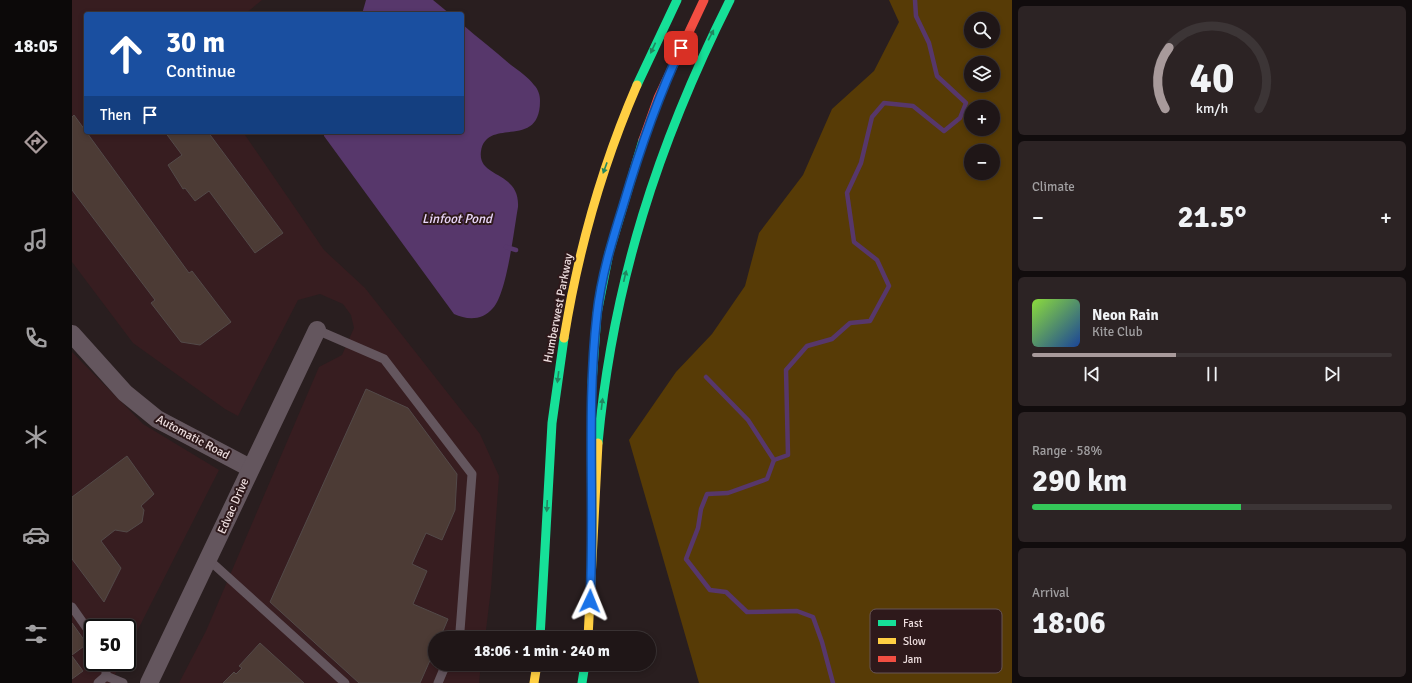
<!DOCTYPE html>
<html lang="en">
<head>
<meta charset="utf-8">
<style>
	:root { --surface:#1f1617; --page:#2c2324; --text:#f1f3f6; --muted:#a19fa1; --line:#3c3536; --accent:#a89a9b }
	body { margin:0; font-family:Signika,sans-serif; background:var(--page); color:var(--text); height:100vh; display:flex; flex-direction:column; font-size:15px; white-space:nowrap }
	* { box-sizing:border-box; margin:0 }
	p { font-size:13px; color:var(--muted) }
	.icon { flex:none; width:22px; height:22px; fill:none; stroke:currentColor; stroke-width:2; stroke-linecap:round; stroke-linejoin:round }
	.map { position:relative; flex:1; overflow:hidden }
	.panel { display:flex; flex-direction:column; gap:6px; padding:6px; background:#110c0d; width:400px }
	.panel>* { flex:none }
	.banner { position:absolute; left:12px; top:12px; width:380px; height:122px; border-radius:4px; box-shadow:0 2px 6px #0003,0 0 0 1px var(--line); background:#1a4fa0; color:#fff; overflow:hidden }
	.fabs { position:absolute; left:892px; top:12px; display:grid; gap:8px }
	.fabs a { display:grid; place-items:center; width:36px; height:36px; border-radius:50%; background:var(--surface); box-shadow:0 2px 6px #0003,0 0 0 1px var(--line); font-size:20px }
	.speed { position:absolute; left:12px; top:619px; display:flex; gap:8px; font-size:20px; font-weight:700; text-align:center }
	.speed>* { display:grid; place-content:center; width:52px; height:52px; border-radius:50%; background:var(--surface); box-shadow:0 2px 6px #0003,0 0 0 1px var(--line); line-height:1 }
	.speed .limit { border:2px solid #111; border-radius:6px; background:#fff; color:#111 }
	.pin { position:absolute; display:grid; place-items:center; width:34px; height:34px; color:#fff; margin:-17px; border-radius:8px; box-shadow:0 2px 6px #0006 }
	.me { position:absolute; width:44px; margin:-22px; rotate:2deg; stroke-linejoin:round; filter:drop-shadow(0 0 3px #0008) }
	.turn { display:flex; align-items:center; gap:14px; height:84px; padding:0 16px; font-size:18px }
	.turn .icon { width:52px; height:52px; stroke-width:2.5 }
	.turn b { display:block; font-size:28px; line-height:34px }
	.then { display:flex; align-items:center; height:38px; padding:0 16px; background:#0003; gap:8px; font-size:15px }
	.big { font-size:30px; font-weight:800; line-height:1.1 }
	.panel .tile { flex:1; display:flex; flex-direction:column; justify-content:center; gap:6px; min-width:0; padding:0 14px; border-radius:6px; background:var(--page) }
	.panel .dial { align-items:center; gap:0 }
	.dial svg { height:104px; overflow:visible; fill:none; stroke:var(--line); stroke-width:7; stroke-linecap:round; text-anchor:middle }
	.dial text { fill:var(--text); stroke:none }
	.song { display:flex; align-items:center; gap:12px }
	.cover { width:48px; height:48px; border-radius:6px; background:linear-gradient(135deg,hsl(90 70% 55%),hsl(220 70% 35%)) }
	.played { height:4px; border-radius:2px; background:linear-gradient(90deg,var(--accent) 40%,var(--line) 40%) }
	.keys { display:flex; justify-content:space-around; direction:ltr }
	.heat { display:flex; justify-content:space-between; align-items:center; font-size:22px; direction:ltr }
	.charge { height:6px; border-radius:3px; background:linear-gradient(90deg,#34c759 58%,var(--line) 0) }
	.trip { position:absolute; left:356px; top:631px; width:228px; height:40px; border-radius:20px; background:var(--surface); box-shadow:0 2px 6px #0003,0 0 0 1px var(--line); font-weight:800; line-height:40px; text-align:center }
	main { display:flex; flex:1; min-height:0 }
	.tab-bar { display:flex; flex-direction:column; width:72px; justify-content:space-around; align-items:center; background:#0c0909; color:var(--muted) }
	.tab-bar .icon { width:28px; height:28px }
	.tab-bar .active { color:var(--accent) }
	.tab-bar b { font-size:18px; color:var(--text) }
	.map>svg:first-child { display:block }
	.built { fill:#371d20 }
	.forest { fill:#573b06; fill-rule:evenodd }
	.water { fill:#57376b }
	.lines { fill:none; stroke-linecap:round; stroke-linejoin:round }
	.stream { stroke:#57376b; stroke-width:4.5 }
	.building { fill:#4c3b35; stroke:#534a49 }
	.lane { stroke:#64565e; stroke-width:9 }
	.street { stroke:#64565e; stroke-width:18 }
	.fast { stroke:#16e098; stroke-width:9 }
	.slow { stroke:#ffcf43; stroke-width:9 }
	.jam { stroke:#f24e42; stroke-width:9 }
	.oneway { fill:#218660 }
	.route-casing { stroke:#114b97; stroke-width:10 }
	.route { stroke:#1a73e8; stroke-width:7 }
	.labels { text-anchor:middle; stroke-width:4; stroke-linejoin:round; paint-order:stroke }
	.street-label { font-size:12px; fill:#edddde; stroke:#2e191b }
	.water-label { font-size:13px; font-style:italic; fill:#ebd8fb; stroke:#2e191b }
	.key { fill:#2e191b; stroke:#675456; stroke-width:1 }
	.key-label { font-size:11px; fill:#edddde }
</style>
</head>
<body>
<main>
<nav class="tab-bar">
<b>18:05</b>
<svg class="icon active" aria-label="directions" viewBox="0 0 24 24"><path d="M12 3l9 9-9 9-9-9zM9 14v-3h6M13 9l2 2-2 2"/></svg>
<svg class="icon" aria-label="music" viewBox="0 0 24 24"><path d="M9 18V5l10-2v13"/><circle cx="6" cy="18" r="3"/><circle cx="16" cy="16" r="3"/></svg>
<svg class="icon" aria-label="phone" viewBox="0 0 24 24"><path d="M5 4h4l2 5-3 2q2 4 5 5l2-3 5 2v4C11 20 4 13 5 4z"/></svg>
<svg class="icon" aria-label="climate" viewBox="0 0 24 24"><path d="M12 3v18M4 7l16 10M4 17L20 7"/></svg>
<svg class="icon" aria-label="car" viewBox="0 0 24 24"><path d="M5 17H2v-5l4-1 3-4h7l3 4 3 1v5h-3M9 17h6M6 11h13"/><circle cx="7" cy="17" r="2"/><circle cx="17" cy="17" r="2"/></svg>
<svg class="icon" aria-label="filters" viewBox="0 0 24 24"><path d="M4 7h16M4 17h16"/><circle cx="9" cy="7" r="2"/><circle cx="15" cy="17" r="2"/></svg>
</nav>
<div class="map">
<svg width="940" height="683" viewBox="0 0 940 683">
	<rect width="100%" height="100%" fill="#291e1f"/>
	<g class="built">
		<polygon points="0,0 190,0 173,14 14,14 14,132 171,132 252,250 293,288 408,434 427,476 419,589 413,638 363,638 363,664 409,664 407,683 107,683 134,631 247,367 270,355 282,328 279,315 271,304 248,294 226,300 166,416 153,409 61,343 0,262"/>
		<polygon points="0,352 71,424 147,470 55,651 55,628 21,628 21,662 49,662 39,683 0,683"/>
	</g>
	<path class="forest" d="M 817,0 L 940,0 L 940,683 L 627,683 L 557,440 L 604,372 L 640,334 L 673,286 L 687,233 L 731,175 L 760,109 L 802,71 L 827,22 ZM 899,19 L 921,19 L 921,41 L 899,41 ZM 899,63 L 921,63 L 921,85 L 899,85 ZM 899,107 L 921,107 L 921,129 L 899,129 ZM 899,151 L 921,151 L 921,173 L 899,173 Z"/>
	<g class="water">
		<polygon points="294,0 361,0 378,14 290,14"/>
		<path d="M 390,24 C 406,38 423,51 439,65 C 447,71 456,77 462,85 C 466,89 468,95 468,101 C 468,151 415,116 409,151 C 405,179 448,170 446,207 C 442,229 435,293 421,308 C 410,321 395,320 382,314 L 252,136 L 252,132 L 390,132 Z"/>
	</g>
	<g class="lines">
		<g class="stream">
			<polyline points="434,247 444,250"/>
			<polyline points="634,377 676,420 702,460"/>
			<polyline points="761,683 750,642 741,617 725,611 675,612 654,592 638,590 614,559 626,528 629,509 635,494 656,493 695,479 702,460 716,455 714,370 735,346 760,339 778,323 798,321 817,286 805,260 782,242 775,193 789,163 800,117 812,103 841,106 872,131 888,118 894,103 865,76 857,43 844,16 843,0"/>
		</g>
	</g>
	<g class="building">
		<polygon points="2,115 117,273 120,271 159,322 128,345 109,342 79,303 83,300 0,190 0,117"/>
		<polygon points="93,132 136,132 211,233 183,253 137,191 123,201 113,188 111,189 96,165 110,155"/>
		<polygon points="294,389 336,408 385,474 383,510 370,540 354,533 340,564 355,571 341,604 376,619 368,638 363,638 363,649 348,683 287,683 198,602"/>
		<polygon points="55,456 82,494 69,506 72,510 70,522 55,532 43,530 29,541 49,568 32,602 0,559 0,497"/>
		<polygon points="0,623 15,644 0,655"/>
		<polygon points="188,643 232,683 151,683 162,672 164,674 170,668 167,666"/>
		<polygon points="0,656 11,671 0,679"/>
	</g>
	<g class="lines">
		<g class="lane">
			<polyline points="245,330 312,359 400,474 388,631 385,638"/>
			<polyline points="137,560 273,683"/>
			<polyline points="0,607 21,637"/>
			<polyline points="34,676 34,662"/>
			<polyline points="26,683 34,676 51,683"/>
			<polyline points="366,683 374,664"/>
		</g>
		<g class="street">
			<polyline points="0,334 53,393 85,419 178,468"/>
			<polyline points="77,683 245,330"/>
		</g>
		<g class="fast">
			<polyline points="565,85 605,0"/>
			<polyline points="520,383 525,314 537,253 571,140"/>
			<path d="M 526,443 C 541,282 586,144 658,0"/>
			<polyline points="468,638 480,423 492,338"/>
			<polyline points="510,683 513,664"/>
		</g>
		<g class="slow">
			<path d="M 492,338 C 506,251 530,166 565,85"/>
			<polyline points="516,638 526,443"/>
			<polyline points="462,683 465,664"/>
		</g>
		<polyline class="jam" points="571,140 586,98 632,0"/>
	</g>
	<defs><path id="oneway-solid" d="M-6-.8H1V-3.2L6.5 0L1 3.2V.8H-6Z"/></defs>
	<g class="oneway">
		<use href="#oneway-solid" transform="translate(639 35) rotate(-62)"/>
		<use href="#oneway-solid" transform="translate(581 48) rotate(115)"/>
		<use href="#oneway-solid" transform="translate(533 168) rotate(110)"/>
		<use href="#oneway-solid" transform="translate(553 276) rotate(-77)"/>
		<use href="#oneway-solid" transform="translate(486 377) rotate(97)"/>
		<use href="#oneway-solid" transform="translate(530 404) rotate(-83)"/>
		<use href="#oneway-solid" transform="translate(475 506) rotate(93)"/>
	</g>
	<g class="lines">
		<defs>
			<path id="route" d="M 518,601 C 523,506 514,409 525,314 C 529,277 540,241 551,206 C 567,152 585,99 609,48"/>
		</defs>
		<use href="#route" class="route-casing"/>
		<use href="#route" class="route"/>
	</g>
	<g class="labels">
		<g class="street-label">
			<text transform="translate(486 308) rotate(-79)" y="4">Humberwest Parkway</text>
			<text transform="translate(121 437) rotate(28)" y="4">Automatic Road</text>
			<text transform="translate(161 506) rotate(-66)" y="4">Edvac Drive</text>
		</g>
		<g class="water-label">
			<text x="385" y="223">Linfoot Pond</text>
		</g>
	</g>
	<rect x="798" y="609" width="132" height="64" rx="6" class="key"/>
	<rect x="806" y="620" width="18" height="6" fill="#16e098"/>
	<rect x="806" y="638" width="18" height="6" fill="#ffcf43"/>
	<rect x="806" y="656" width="18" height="6" fill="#f24e42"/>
	<g class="key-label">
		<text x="831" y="627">Fast</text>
		<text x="831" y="645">Slow</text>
		<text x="831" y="663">Jam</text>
	</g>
</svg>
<div class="fabs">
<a><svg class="icon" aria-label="search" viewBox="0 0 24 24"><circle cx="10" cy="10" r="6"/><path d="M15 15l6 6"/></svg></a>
<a><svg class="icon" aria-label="layers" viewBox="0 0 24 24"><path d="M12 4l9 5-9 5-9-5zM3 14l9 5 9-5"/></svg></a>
<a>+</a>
<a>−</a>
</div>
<div class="speed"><div class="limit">50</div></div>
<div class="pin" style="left:609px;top:48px;background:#d93025"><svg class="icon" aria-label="arrive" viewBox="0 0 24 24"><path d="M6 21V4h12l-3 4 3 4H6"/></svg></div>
<svg class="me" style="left:518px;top:601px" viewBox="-20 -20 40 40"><path d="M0-17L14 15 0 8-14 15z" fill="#1a73e8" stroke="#fff" stroke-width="4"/></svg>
<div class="trip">18:06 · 1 min · 240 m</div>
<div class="banner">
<div class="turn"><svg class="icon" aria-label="ahead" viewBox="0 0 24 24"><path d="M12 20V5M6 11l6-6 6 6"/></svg><div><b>30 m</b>Continue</div></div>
<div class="then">Then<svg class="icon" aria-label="arrive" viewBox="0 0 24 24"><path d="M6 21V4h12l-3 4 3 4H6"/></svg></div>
</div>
</div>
<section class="panel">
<div class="tile dial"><svg viewBox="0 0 100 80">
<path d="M14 69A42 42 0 1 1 86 69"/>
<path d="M14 69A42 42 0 0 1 17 22" stroke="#a89a9b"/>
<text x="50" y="56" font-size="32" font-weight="700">40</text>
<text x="50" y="72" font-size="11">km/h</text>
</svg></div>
<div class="tile"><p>Climate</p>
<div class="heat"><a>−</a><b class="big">21.5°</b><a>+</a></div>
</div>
<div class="tile">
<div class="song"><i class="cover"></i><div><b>Neon Rain</b><p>Kite Club</p></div></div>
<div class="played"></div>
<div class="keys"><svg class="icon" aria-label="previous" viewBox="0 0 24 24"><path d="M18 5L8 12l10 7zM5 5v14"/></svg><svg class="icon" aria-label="pause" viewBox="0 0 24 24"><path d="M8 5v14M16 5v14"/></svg><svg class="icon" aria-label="next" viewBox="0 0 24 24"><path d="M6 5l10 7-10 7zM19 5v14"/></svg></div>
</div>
<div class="tile"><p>Range · 58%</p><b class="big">290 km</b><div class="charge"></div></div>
<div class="tile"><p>Arrival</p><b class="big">18:06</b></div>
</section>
</main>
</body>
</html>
